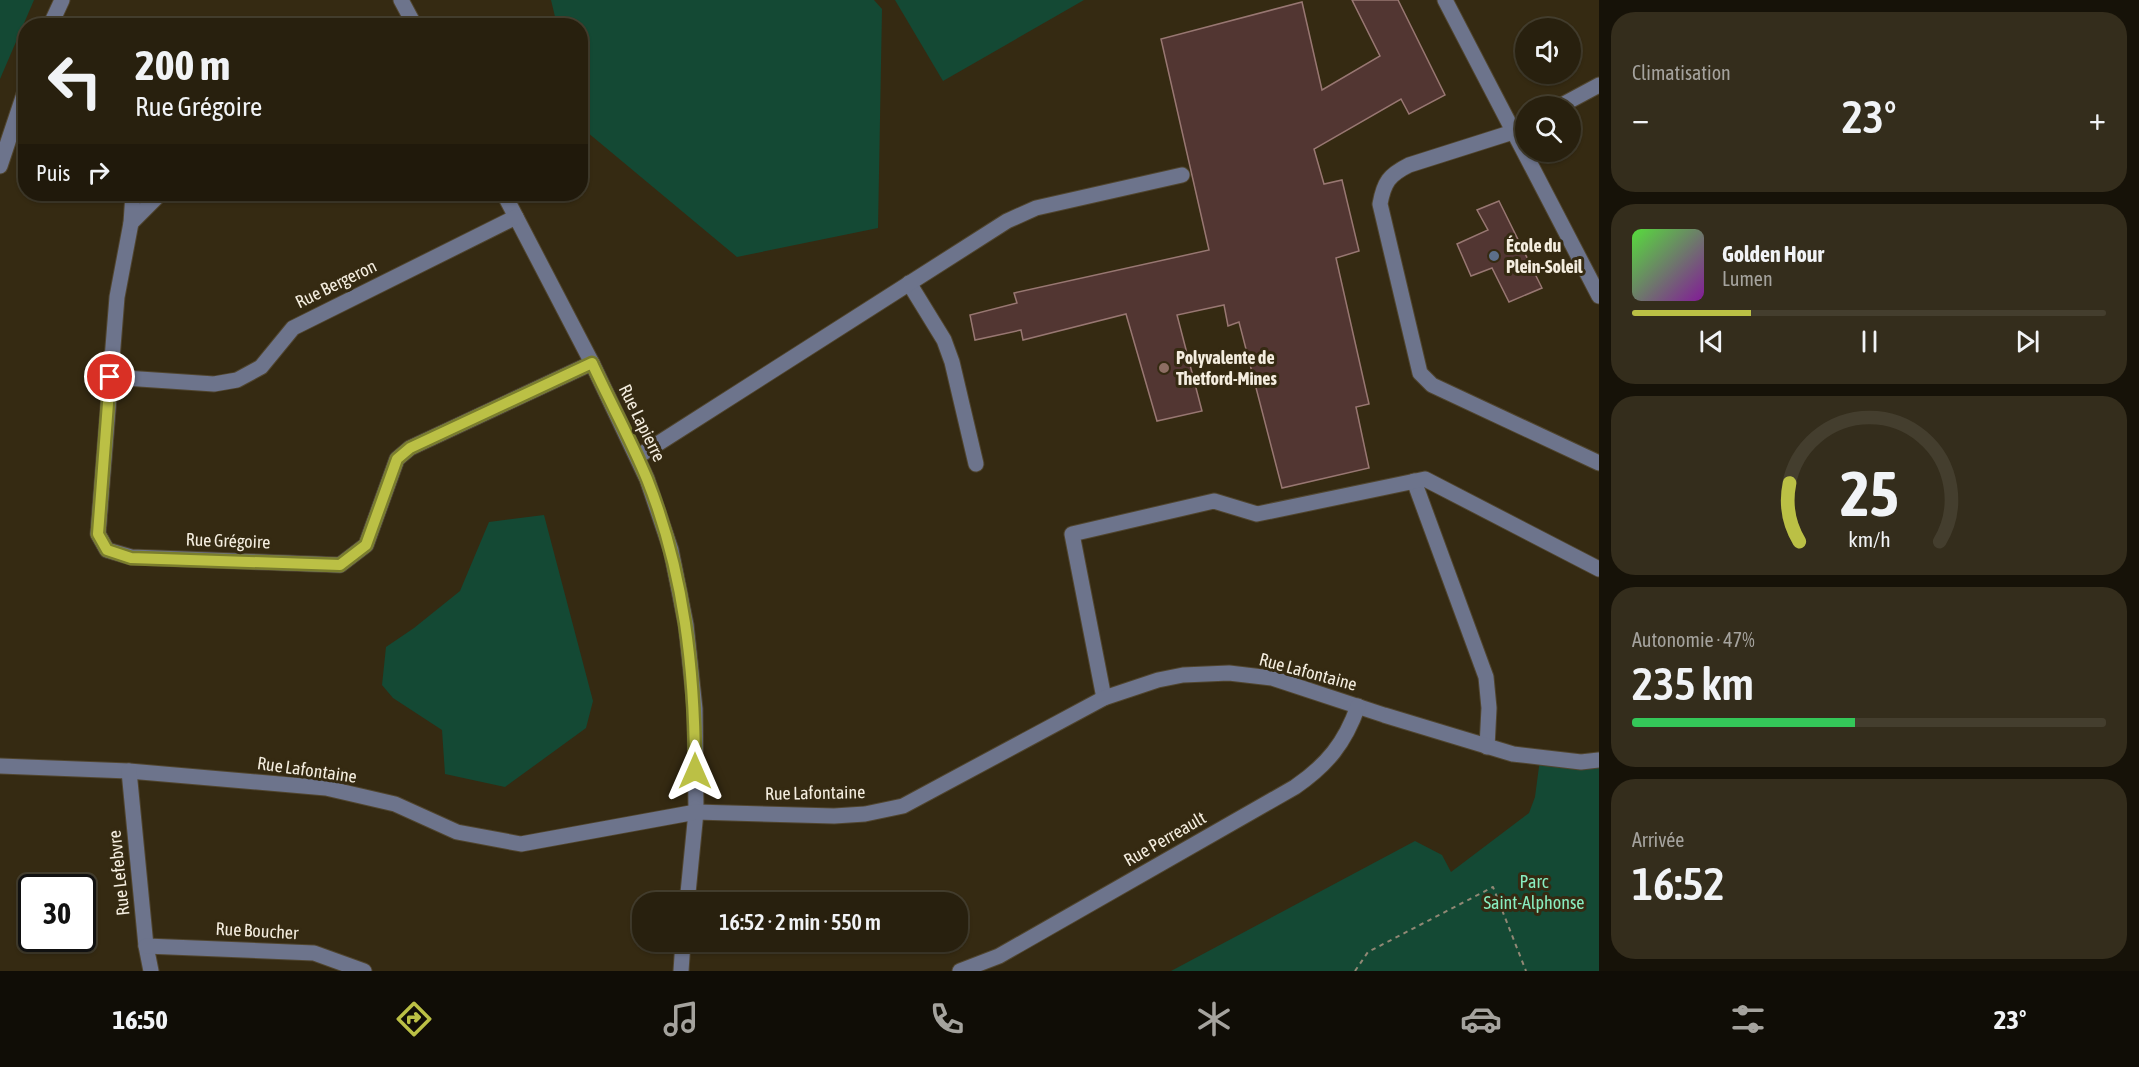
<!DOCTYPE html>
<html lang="fr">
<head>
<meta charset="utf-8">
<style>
	:root { --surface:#28200e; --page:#342d1c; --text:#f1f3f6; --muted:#a5a39e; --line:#443e2e; --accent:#bbc045 }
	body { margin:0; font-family:"Asap Condensed",sans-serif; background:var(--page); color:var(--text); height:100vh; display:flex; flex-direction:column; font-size:22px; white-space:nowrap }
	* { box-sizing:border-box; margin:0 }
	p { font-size:20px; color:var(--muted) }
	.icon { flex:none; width:33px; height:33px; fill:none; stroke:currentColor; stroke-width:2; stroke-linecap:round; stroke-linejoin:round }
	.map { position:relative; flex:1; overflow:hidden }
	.sheet { display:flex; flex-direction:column; gap:12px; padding:12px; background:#161208; width:540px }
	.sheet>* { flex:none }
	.guide { position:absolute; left:18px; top:18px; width:570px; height:183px; border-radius:24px; box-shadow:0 2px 4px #0004,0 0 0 2px var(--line); background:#28200e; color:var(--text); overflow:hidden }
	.fabs { position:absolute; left:1515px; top:18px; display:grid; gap:12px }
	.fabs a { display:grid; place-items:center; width:66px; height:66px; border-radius:50%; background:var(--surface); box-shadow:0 2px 4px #0004,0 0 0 2px var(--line); font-size:30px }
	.speed { position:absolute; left:18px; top:874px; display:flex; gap:12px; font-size:30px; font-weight:700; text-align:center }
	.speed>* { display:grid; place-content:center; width:78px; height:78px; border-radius:50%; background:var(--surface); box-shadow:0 2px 4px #0004,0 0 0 2px var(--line); line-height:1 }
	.speed .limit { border:3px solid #111; border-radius:9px; background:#fff; color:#111 }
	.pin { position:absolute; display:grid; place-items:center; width:51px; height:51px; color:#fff; margin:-26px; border:3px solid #fff; border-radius:50%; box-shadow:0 2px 6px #0007 }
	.me { position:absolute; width:66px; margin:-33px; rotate:0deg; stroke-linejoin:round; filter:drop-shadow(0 0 4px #0008) }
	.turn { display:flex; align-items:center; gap:21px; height:126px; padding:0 18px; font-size:27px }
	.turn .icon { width:78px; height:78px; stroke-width:2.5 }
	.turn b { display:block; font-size:42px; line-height:51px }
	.then { display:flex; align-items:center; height:57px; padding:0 18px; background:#0003; gap:12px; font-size:22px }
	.big { font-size:45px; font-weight:600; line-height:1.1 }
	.sheet .card { flex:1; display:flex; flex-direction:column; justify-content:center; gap:9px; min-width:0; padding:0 21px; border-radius:24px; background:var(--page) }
	.sheet .dial { align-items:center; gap:0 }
	.dial svg { height:156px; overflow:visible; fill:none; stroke:var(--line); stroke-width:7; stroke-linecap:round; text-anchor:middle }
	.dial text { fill:var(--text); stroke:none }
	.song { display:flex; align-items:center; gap:18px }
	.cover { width:72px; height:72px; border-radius:9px; background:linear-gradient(135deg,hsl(110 70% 55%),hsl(290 70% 35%)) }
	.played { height:6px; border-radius:3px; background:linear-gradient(90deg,var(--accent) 25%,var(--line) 25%) }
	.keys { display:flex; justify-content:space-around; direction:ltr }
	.heat { display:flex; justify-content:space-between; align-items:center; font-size:33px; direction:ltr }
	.charge { height:9px; border-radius:4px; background:linear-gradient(90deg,#34c759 47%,var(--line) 0) }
	.trip { position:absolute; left:632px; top:892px; width:336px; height:60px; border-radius:24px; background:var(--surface); box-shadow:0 2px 4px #0004,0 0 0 2px var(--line); font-weight:600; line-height:60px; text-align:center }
	.tab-bar { display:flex; height:96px; justify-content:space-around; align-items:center; background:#100d06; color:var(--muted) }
	.tab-bar .icon { width:42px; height:42px }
	.tab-bar .selected { color:var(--accent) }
	.tab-bar b { font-size:27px; color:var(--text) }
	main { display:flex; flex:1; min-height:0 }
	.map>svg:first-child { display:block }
	.green { fill:#144934 }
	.building { fill:#523632; stroke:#987772; stroke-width:1.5 }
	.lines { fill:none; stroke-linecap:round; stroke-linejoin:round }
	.minor-casing { stroke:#50452f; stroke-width:17 }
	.path { stroke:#918875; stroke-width:2; stroke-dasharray:4.5 4.5; stroke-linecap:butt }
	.minor { stroke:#6d748c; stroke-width:15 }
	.route-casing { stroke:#7a7d2d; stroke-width:15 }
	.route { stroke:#bbc045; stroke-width:10 }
	.service-dot { fill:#5c6f8a; stroke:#352a12; stroke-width:2 }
	.education-dot { fill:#8d6e63; stroke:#352a12; stroke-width:2 }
	.labels { text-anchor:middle; stroke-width:6; stroke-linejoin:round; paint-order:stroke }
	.poi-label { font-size:18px; font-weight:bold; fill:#f4eddf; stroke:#352a12; text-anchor:start }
	.street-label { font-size:18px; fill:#f4eddf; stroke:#352a12 }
	.park-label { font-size:18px; fill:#88edc0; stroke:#352a12 }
</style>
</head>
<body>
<main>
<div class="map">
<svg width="1599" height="971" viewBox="0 0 1599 971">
	<rect width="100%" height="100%" fill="#352a12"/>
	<g class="green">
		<polygon points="0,0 34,0 0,79"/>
		<polygon points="551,0 874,0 882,9 878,228 737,257 581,127 580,26 557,25"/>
		<polygon points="895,0 1084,0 943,81"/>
		<polygon points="544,515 593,701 586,728 505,787 445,774 442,730 393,698 382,685 386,647 414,628 460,591 489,522"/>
		<polygon points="1540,759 1599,760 1599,971 1171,971 1415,841 1442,855 1451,872 1529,813 1535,797"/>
	</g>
	<g class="building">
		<polygon points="1352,0 1398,0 1445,95 1409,114 1401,99 1314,149 1324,184 1342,180 1359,251 1336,258 1369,404 1356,407 1369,468 1282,488 1239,322 1228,326 1224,305 1177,315 1202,411 1157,421 1126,314 1023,340 1021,330 975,340 970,315 1017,303 1014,293 1209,250 1161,39 1302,2 1322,90 1380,56"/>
		<polygon points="1499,201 1542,288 1509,302 1492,268 1471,276 1457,244 1488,230 1477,210"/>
	</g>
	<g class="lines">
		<defs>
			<g id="minor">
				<polyline points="401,0 415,26"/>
				<polyline points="1445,0 1599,296"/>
				<polyline points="50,26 62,0"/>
				<polyline points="1560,106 1599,85"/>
				<path d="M 1526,125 L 1513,132 L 1409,165 C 1389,175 1384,182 1380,204 L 1420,373 L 1432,385 L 1599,463"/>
				<polyline points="0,166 26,88"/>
				<polyline points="133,194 131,223 117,297 98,534 107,550 131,557 340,565 366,545 397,459 410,448 592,363"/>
				<polyline points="504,194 592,363 647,479 671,550 686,625 695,709 696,812 687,903"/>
				<polyline points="131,223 160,194"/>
				<polyline points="909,283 944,340 952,362 976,464"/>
				<polyline points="110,377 214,384 237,380 261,367 293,328 516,217"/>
				<polyline points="637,457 1007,221 1036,208 1182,175"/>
				<polyline points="1414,481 1486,677 1489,708 1487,747"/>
				<polyline points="1104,698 1072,534 1214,501 1257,514 1425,479 1599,569"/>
				<polyline points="0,766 129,771 326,788 395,804 457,832 521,844 696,812 834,816 865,814 903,806 1104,698 1158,680 1183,675 1229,673 1272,678 1384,715 1513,754 1581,762 1599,760"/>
				<polyline points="129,771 146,946 151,971"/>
				<polyline points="146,946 314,953 364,971"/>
				<polyline points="681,971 683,942"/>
				<path d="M 960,971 L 999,956 L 1295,787 C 1327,765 1345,743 1358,706"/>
			</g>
		</defs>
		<use href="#minor" class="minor-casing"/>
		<polyline class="path" points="1355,971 1368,952 1493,887 1526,971"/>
		<use href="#minor" class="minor"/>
	</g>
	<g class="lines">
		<defs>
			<path id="route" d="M 110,377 L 98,534 L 107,550 L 131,558 L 340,565 L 366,545 L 397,459 L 410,448 L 592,363 C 610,402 631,440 647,479 C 684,572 695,671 695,771"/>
		</defs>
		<use href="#route" class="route-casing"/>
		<use href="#route" class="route"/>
	</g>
	<circle class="service-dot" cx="1494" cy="256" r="6"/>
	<circle class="education-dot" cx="1164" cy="368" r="6"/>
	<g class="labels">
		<g class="poi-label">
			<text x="1506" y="252">École du<tspan x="1506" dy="21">Plein-Soleil</tspan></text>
			<text x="1176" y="364">Polyvalente de<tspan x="1176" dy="21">Thetford-Mines</tspan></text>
		</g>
		<g class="street-label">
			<text transform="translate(336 284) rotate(-26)" y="6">Rue Bergeron</text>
			<text transform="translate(642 423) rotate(64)" y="6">Rue Lapierre</text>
			<text transform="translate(228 541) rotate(2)" y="6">Rue Grégoire</text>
			<text transform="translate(1308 672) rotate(15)" y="6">Rue Lafontaine</text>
			<text transform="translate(307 770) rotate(8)" y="6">Rue Lafontaine</text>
			<text transform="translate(815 793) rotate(-1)" y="6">Rue Lafontaine</text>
			<text transform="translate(1165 839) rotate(-30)" y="6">Rue Perreault</text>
			<text transform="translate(119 873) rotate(-96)" y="6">Rue Lefebvre</text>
			<text transform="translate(257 931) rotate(3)" y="6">Rue Boucher</text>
		</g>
		<g class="park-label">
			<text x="1534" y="888">Parc<tspan x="1534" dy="21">Saint-Alphonse</tspan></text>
		</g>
	</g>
</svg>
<div class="fabs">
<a><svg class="icon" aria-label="sound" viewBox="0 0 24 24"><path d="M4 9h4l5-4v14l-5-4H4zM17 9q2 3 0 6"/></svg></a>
<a><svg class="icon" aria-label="search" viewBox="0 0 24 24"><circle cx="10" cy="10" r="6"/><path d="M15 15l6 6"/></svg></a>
</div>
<div class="speed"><div class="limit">30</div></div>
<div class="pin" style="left:110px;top:377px;background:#d93025"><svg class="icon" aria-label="arrive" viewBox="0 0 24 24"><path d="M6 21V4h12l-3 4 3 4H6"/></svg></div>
<svg class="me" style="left:695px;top:771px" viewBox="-20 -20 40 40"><path d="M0-17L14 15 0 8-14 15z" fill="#bbc045" stroke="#fff" stroke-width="4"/></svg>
<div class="trip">16:52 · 2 min · 550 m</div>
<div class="guide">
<div class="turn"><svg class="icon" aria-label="left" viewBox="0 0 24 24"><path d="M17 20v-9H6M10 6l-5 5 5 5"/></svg><div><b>200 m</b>Rue Grégoire</div></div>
<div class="then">Puis<svg class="icon" aria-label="right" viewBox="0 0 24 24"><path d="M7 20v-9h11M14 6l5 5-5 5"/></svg></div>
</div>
</div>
<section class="sheet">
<div class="card"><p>Climatisation</p>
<div class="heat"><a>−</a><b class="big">23°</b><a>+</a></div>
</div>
<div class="card">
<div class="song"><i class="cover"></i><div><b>Golden Hour</b><p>Lumen</p></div></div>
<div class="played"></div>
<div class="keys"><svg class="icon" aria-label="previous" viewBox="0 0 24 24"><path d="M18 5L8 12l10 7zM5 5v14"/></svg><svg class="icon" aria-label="pause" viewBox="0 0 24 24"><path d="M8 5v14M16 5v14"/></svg><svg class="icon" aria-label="next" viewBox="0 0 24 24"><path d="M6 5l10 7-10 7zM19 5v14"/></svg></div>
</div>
<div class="card dial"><svg viewBox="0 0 100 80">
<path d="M14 69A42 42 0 1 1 86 69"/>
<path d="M14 69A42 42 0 0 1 9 39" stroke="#bbc045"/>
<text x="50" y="56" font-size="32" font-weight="700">25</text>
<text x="50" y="72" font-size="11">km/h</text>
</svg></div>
<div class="card"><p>Autonomie · 47%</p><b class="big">235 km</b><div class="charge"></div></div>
<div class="card"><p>Arrivée</p><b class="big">16:52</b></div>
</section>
</main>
<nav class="tab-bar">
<b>16:50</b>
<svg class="icon selected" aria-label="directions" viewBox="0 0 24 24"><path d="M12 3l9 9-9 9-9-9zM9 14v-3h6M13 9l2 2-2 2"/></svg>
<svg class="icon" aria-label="music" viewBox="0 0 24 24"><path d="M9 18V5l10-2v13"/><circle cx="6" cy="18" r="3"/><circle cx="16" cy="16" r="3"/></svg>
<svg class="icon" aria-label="phone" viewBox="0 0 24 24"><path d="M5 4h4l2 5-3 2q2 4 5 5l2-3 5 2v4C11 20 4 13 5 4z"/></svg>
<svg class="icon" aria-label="climate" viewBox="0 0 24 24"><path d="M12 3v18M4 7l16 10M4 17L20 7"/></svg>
<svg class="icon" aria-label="car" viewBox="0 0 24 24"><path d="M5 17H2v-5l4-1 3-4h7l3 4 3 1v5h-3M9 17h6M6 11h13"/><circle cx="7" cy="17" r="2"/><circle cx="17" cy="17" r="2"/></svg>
<svg class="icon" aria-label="filters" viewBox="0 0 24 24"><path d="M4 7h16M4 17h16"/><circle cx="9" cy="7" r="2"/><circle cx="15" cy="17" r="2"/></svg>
<b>23°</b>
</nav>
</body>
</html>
